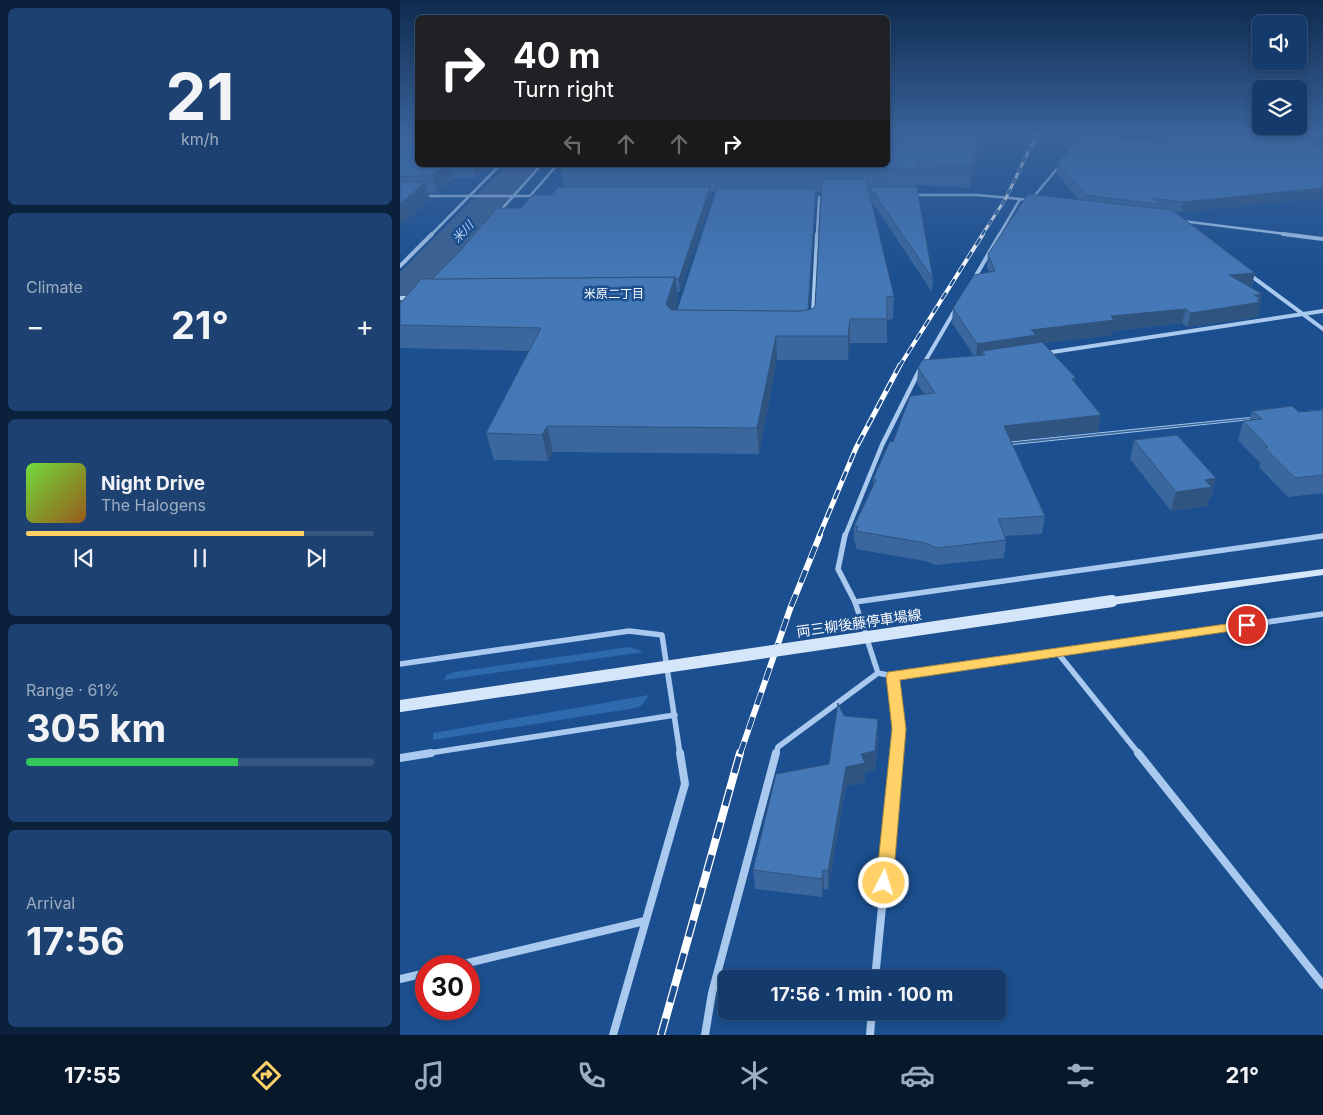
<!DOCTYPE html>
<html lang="en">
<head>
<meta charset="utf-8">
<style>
	:root { --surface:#143b6b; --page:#1d4271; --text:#f1f3f6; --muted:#9dadc1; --line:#33557e; --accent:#ffd166 }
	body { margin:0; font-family:Inter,"Noto Sans JP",sans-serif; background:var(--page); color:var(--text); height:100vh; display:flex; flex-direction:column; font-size:19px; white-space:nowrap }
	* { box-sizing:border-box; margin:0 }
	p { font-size:16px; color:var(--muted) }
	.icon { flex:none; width:28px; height:28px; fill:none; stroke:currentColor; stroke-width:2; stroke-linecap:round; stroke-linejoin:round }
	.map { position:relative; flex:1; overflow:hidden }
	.details { display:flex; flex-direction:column; gap:8px; padding:8px; background:#0b203b; width:400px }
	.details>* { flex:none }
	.guide { position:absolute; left:15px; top:15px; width:475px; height:152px; border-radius:8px; box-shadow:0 2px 8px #0003,0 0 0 1px var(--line); background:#202124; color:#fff; overflow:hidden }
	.tools { position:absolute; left:852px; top:15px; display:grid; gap:10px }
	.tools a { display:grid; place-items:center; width:55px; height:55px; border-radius:8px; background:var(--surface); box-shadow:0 2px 8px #0003,0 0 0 1px var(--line); font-size:25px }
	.speed { position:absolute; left:15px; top:955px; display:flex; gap:10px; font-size:25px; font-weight:700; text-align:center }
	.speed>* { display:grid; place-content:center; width:65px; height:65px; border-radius:50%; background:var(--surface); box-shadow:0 2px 8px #0003,0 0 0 1px var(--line); line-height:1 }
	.speed .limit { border:8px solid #d22; background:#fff; color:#111 }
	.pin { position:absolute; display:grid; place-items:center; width:42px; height:42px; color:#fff; margin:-21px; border:2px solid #fff; border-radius:50%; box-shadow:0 1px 5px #0007 }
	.me { position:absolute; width:55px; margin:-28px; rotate:5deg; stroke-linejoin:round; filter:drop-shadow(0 0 4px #0008) }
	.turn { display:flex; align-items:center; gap:18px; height:105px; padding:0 15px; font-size:22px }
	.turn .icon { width:65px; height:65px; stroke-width:2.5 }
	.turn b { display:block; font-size:35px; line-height:42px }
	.lanes { display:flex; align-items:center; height:48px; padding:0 15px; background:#0003; justify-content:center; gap:25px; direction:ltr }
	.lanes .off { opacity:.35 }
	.big { font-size:38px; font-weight:700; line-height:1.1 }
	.details .tile { flex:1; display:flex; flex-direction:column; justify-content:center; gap:8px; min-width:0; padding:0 18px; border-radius:8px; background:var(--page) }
	.details .dial { align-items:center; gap:0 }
	.dial b { font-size:65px; line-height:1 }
	.song { display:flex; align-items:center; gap:15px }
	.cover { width:60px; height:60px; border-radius:8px; background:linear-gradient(135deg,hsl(100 70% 55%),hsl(30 70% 35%)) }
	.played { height:5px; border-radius:2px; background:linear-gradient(90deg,var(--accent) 80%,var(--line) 80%) }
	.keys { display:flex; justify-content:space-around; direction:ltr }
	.heat { display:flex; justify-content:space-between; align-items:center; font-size:28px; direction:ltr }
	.charge { height:8px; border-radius:4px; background:linear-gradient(90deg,#34c759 61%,var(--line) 0) }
	.trip { position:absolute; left:318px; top:970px; width:288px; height:50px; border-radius:8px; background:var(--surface); box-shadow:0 2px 8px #0003,0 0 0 1px var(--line); font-weight:700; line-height:50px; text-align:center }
	.dock { display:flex; height:80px; justify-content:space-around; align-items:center; background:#08182b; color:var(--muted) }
	.dock .icon { width:35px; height:35px }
	.dock .on { color:var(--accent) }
	.dock b { font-size:22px; color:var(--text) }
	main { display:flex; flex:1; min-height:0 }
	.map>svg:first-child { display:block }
	.green { fill:#2e69ad }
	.water { fill:#3c6290; stroke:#9cc4f0 }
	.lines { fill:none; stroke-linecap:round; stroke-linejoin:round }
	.river { fill:#3c6290; fill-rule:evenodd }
	.pedestrian { stroke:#a9c9ee; stroke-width:2.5 }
	.minor-far4 { stroke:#a9c9ee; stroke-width:2.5 }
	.minor-far3 { stroke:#a9c9ee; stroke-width:4 }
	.minor-far2 { stroke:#a9c9ee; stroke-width:4.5 }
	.minor-far1 { stroke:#a9c9ee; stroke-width:5.5 }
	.minor { stroke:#a9c9ee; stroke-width:8 }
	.secondary { fill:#d6e6fa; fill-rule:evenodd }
	.rail-far4-casing { stroke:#fff; stroke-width:3 }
	.rail-far3-casing { stroke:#fff; stroke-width:4 }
	.rail-far2-casing { stroke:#fff; stroke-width:5 }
	.rail-far1-casing { stroke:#fff; stroke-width:6 }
	.rail-casing { stroke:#fff; stroke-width:8 }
	.rail-far4 { stroke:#1b4f8f; stroke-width:2; stroke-dasharray:6; stroke-linecap:butt }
	.rail-far3 { stroke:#1b4f8f; stroke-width:2.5; stroke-dasharray:8; stroke-linecap:butt }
	.rail-far2 { stroke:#1b4f8f; stroke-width:3; stroke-dasharray:10; stroke-linecap:butt }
	.rail-far1 { stroke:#1b4f8f; stroke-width:4.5; stroke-dasharray:13; stroke-linecap:butt }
	.rail { stroke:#1b4f8f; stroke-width:5.5; stroke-dasharray:17; stroke-linecap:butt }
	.secondary-bridge { stroke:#d6e6fa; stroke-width:12 }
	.wall { fill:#3a679d; fill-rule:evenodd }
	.shaded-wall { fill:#305480 }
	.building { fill:#4478b7; stroke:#305480 }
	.route { fill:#ffd166; stroke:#a68842 }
	.labels { text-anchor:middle; stroke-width:5; stroke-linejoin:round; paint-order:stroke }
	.far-water-label { font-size:12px; font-style:italic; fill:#b5d3f5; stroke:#1b4f8f }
	.far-neighbourhood-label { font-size:12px; fill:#fff; stroke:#1b4f8f }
	.street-label { font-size:14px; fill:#fff; stroke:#1b4f8f }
</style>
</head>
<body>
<main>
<section class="details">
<div class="tile dial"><b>21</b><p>km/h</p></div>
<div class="tile"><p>Climate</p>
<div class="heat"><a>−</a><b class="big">21°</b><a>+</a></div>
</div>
<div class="tile">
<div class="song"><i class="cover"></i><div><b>Night Drive</b><p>The Halogens</p></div></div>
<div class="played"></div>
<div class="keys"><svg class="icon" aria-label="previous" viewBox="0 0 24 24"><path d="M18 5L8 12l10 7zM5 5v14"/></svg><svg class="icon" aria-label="pause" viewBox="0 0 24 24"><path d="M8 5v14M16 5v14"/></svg><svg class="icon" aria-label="next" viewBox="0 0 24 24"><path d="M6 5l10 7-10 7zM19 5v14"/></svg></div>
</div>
<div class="tile"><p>Range · 61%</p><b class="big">305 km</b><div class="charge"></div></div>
<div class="tile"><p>Arrival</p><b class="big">17:56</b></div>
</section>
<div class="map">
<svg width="923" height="1035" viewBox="0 0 923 1035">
	<rect width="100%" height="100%" fill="#1b4f8f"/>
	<g class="green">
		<polygon points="229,647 244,652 44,680 47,675 54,672"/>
		<polygon points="249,695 242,705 236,708 33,740 33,733"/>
	</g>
	<polygon class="water" points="923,410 923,412 523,454 522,451"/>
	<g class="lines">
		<polygon class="river" points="107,165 143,165 16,308 0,312 0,272"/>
		<polyline class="pedestrian" points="100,211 141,165"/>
		<g class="minor-far4">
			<polyline points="889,135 923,134"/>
			<polyline points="679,142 686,132"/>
			<polyline points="514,195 577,195 630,200"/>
			<polyline points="24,196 138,196"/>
			<polyline points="130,196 157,165"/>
			<polyline points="631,200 661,164"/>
			<polyline points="782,221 893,235"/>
			<polyline points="31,235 100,165"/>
			<polyline points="417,235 419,197"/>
			<polyline points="599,235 620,199"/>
		</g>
		<g class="minor-far3">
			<polyline points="883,234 923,239"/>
			<polyline points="0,266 32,234"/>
			<polyline points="850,275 923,329"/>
			<polyline points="574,279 600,234"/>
			<polyline points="0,298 11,298"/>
			<polyline points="413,314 417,234"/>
			<polyline points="646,353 923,311"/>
			<polyline points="523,365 555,310"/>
		</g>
		<polyline class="minor-far2" points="445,536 482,445 519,371"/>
		<g class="minor-far1">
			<polyline points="445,535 438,569 455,602"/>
			<polyline points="923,536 455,602 478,673 493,676 923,614"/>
			<polyline points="657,652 739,754"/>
			<polyline points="0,664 229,631 262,635 280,754"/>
			<polyline points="493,676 499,729 497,754"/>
			<polyline points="23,754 275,715"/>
			<polyline points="376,754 378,747 478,673"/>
		</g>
		<g class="minor">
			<polyline points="738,753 923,985"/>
			<polyline points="0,758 31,753"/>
			<polyline points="55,966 245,921"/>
			<polyline points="0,979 26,973"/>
			<polyline points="475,979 497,753"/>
			<polyline points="213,1035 285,784 280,753"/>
			<polyline points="305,1035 312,993 376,753"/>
			<polyline points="470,1035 472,1011"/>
		</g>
		<polygon class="secondary" points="923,569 923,575 712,605 708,604 706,601 708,598 712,597"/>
		<defs>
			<polyline id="rail-far4" points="582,235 606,198 631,146 640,132"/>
			<polyline id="rail-far3" points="499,367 583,234"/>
			<polyline id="rail-far2" points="419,536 456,448 500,365"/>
			<polyline id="rail-far1" points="340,754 390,609 420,535"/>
			<polyline id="rail" points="261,1035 340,753"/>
		</defs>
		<use href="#rail-far4" class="rail-far4-casing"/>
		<use href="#rail-far3" class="rail-far3-casing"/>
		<use href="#rail-far2" class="rail-far2-casing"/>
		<use href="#rail-far1" class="rail-far1-casing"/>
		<use href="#rail" class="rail-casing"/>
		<use href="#rail-far4" class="rail-far4"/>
		<use href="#rail-far3" class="rail-far3"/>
		<use href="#rail-far2" class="rail-far2"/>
		<use href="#rail-far1" class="rail-far1"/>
		<use href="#rail" class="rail"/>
		<polyline class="secondary-bridge" points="0,706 712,601"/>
	</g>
	<g class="wall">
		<polygon points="0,132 18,165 88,165 75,178 53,178 37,193 28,193 30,199 0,226"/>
		<path d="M 586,132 L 570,188 L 516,185 L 533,279 L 532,292 L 471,200 L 494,296 L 493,319 L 487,320 L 487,343 L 450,343 L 448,360 L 377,360 L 359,454 L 153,452 L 148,461 L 94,460 L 86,433 L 129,351 L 0,348 L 0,304 L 121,208 L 151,195 L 164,187 L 161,169 ZM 311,192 L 315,192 L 277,310 L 275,310 L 278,300 L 277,292 L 280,292 L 311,199 ZM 416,192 L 421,192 L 415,306 L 412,309 L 409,310 Z"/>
		<polygon points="723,140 923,148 923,198 781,212 774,211 855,273 851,287 850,287 862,294 860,302 861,302 857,317 787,327 782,323 713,331 712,335 643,343 701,415 698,431 611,441 645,516 642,534 605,536 606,540 604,558 536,565 525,561 456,549 456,543 454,543 454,526 473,487 473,479 493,442 524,394 517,383 518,368 574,356 552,323 553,308 589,272 587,267 588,254 679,200 656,174 657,164"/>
		<polygon points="923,410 923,493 888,497 859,467 860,463 838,440 843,421 849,421 852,411 899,412"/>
		<polygon points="734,440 816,478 811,497 809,498 807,506 771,511 730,459"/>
		<polygon points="444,716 478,719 478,738 475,770 465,772 465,782 446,786 428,890 424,889 422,897 355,889 353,870 429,764"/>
	</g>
	<g class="shaded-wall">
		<polygon points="581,132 586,132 570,188 571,165"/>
		<polygon points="45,165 50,165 53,178 37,193 32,176"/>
		<polygon points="72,165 88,165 75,178"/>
		<polygon points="25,182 30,199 0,226 0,204"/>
		<polygon points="310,187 311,199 280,292 279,279"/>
		<polygon points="416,188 416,198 408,326 408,313"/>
		<polygon points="923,188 923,198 781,212 783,202"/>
		<polygon points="855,273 851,287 826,289 829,275"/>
		<polygon points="275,277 278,300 269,327 266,304"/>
		<polygon points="862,294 860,303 861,302 857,317 787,327 791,313"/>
		<polygon points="786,309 782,323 713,331 712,335 635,344 585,355 582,351 581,358 576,359 577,344 631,330 711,316"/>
		<polygon points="450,319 450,343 448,360 448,336"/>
		<polygon points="376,336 377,360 359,454 357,428"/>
		<polygon points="701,415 698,431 602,442 604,426"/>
		<polygon points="147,426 153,452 148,461 142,435"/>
		<polygon points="816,478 811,497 809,498 807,506 771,511 776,492 805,480"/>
		<polygon points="478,719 478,738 475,770 465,772 465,782 446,786 428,890 428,871 446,767 461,754"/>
		<polygon points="423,870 424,889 422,897 422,879"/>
	</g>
	<g class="building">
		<polygon points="0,132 18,132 18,165 45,165 32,176 0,176"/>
		<polygon points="488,132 581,132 571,165 515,162 517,168 466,168 465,166 465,168 161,169 164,165 488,165"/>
		<polygon points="891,133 923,148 923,188 783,202 753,198 762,205 686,195 657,164 679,138 719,137 723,140"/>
		<polygon points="422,179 466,179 494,296 487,297 487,319 450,319 448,336 376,336 357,428 147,426 142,435 86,433 141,328 0,325 0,304 21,279 275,277 266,304 271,310 399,311 412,309 415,306"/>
		<polygon points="0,182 25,182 0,204"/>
		<polygon points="158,187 310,187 279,279 276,279 275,277 32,279 59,252 97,208 121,208 132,195 151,195"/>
		<polygon points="470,187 517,187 533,279"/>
		<polygon points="317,188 416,188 408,310 399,311 277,310"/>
		<polygon points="628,194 772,210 855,273 829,275 862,294 854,295 861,299 857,300 861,302 791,313 786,309 711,316 714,320 631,330 636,335 577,344 553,308 574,275 595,271 588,254"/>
		<polygon points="642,342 676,378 672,379 701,415 604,426 645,516 598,519 606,540 537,548 525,543 456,531 458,526 454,526 476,480 473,479 490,441 493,442 510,396 535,393 518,368 522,360 585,355 582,351"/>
		<polygon points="892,406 899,412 923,410 923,475 895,478 865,448 868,447 843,421 862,419 852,411"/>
		<polygon points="777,435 816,478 805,480 812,487 776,492 734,440"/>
		<polygon points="438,703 444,716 478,719 475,751 461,754 465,763 446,767 428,871 423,870 422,879 353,870 376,774 429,764"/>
	</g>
	<linearGradient id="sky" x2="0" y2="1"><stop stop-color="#0f2b4f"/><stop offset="0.48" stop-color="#39639b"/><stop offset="1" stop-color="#39639b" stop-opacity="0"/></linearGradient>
	<rect width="923" height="277" fill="url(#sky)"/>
	<polygon class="route" points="847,621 852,622 854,625 852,628 500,680 506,729 493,883 490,888 484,890 478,888 476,883 492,729 486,676 488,672"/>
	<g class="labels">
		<g class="far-water-label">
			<text transform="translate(63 232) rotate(-47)" y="4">米川</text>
		</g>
		<g class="far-neighbourhood-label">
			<text x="214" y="298">米原二丁目</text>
		</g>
		<g class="street-label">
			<text transform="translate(459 623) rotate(-8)" y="5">両三柳後藤停車場線</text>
		</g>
	</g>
</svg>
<div class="tools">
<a><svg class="icon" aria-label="sound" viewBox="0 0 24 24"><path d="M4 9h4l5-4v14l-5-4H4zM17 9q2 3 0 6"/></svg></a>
<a><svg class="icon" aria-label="layers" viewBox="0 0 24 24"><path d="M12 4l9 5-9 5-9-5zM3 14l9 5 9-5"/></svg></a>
</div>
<div class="speed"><div class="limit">30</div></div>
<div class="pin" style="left:847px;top:625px;background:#d93025"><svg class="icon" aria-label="arrive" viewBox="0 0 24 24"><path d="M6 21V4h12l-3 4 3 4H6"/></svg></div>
<svg class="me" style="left:484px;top:883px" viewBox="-20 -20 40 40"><circle r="17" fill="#ffd166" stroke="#fff" stroke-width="3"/><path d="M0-11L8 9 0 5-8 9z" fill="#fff"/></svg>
<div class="trip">17:56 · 1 min · 100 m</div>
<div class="guide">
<div class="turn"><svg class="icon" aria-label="right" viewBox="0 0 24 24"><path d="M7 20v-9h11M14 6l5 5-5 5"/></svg><div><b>40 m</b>Turn right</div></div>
<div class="lanes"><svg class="icon off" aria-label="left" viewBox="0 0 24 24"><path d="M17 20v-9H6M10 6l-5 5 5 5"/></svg><svg class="icon off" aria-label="ahead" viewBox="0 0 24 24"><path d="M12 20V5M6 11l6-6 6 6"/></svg><svg class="icon off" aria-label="ahead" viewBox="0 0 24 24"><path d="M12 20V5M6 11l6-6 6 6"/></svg><svg class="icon" aria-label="right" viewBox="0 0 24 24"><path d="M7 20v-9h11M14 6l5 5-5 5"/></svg></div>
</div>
</div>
</main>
<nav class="dock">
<b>17:55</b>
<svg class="icon on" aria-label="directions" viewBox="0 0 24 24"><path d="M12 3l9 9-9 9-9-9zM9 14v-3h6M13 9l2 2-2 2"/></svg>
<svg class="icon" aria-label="music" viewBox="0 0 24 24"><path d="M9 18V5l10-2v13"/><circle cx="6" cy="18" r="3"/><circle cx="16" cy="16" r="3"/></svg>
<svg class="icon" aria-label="phone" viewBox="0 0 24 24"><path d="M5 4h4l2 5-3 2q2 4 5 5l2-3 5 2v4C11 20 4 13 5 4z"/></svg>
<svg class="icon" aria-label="climate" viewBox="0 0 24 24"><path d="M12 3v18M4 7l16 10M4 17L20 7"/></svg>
<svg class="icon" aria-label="car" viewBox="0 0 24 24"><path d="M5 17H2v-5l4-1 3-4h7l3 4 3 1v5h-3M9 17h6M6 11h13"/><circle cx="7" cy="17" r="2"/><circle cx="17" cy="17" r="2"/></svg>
<svg class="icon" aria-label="filters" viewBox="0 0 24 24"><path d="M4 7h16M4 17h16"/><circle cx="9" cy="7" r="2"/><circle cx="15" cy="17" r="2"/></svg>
<b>21°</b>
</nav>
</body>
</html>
